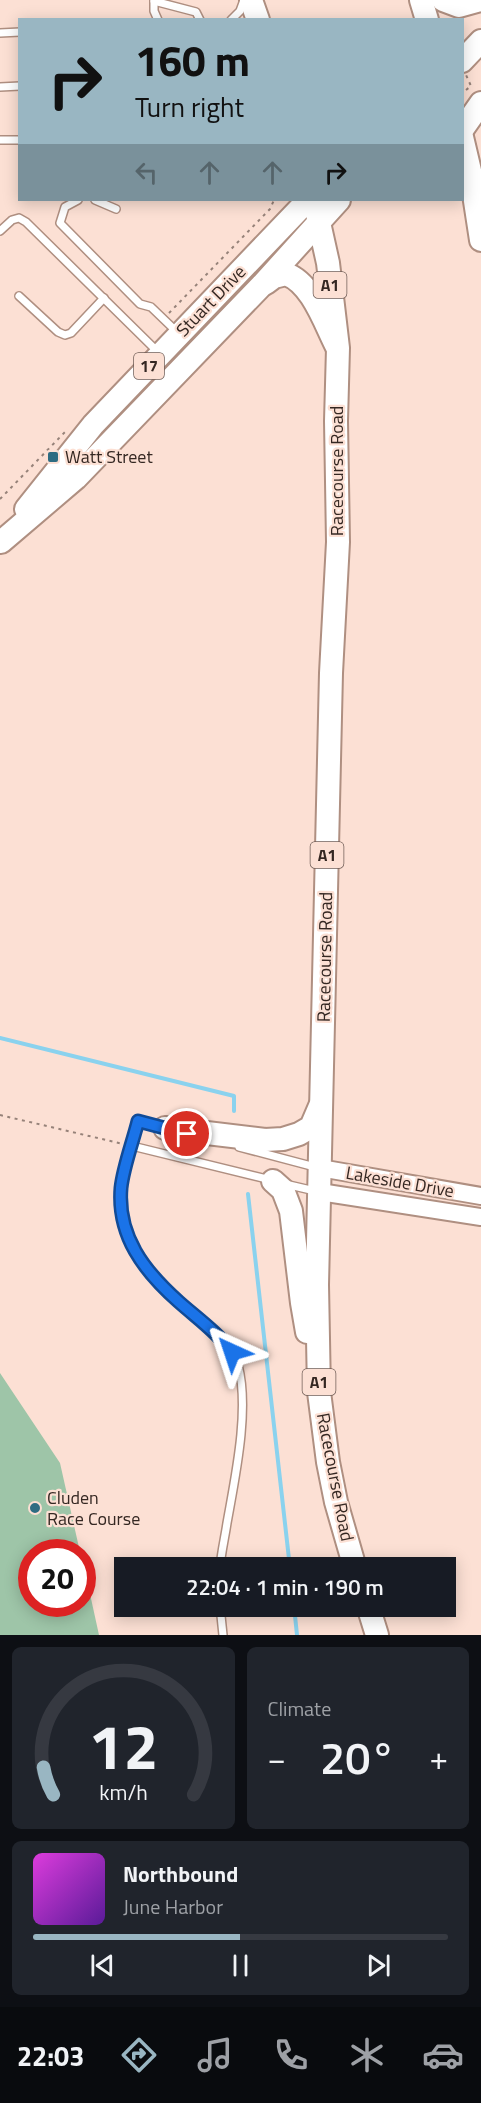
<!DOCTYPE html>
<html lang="en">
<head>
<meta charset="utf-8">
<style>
	:root { --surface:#171b24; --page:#20242c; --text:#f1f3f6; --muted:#9ea1a6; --line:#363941; --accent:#99b6c2 }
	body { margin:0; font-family:"Titillium Web",sans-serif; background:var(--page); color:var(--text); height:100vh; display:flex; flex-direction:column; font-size:22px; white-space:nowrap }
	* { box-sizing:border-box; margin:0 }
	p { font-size:20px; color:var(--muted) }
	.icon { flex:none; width:33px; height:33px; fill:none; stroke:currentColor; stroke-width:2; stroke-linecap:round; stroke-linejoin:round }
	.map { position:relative; height:1635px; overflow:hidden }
	.sheet { display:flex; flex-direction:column; gap:12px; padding:12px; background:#0d0f14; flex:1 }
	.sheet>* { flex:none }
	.guide { position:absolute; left:18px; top:18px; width:446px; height:183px; border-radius:0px; box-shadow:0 3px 15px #0003; background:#99b6c2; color:#111; overflow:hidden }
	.speed { position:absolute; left:18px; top:1539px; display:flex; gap:12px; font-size:30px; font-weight:700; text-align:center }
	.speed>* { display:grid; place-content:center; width:78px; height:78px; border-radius:50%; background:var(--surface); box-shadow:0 3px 15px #0003; line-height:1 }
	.speed .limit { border:9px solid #d22; background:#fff; color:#111 }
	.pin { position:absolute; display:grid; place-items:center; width:51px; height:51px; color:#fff; margin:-26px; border:3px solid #fff; border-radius:50%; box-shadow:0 2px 6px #0007 }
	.me { position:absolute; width:66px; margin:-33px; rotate:318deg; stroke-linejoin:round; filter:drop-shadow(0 0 4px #0008) }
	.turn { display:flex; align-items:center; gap:21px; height:126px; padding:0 18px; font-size:27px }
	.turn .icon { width:78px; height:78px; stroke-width:2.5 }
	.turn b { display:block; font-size:42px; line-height:51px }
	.lanes { display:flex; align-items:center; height:57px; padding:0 18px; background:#0003; justify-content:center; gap:30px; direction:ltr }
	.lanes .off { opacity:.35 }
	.big { font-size:45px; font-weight:600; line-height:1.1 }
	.sheet .tile { flex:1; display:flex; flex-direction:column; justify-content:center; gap:9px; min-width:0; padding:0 21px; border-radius:9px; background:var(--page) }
	.sheet .dial { align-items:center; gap:0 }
	.dial svg { height:156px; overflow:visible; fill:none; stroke:var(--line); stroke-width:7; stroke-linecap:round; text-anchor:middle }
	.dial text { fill:var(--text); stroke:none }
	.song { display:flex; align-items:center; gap:18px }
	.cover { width:72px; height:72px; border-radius:9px; background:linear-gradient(135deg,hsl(300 70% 55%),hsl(270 70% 35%)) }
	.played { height:6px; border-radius:3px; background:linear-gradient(90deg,var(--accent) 50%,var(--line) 50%) }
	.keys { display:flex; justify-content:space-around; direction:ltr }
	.heat { display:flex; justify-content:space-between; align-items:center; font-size:33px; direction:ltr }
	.sheet .tiles { flex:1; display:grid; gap:12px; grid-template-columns:1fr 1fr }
	.tile:last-child { grid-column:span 2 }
	.trip { position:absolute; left:114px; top:1557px; width:342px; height:60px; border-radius:0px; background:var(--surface); box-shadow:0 3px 15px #0003; font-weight:600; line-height:60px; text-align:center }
	.menu { display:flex; height:96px; justify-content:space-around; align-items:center; background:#090b0e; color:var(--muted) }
	.menu .icon { width:42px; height:42px }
	.menu .active { color:var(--accent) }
	.menu b { font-size:27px; color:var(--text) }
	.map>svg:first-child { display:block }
	.green { fill:#9ec5a8 }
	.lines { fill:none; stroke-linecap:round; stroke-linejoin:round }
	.stream { stroke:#8ad2ee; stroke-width:4 }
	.service-casing { stroke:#af8f81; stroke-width:10 }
	.tertiary-casing { stroke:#af8f81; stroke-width:20 }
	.primary-casing { stroke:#af8f81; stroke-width:26 }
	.trunk-casing { stroke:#af8f81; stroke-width:26 }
	.path { stroke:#968279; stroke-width:2; stroke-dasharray:3 4.5; stroke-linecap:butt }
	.service { stroke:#fff; stroke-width:7 }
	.tertiary { stroke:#fff; stroke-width:16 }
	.primary { stroke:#fff; stroke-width:22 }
	.trunk { stroke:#fff; stroke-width:22 }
	.route-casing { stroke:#114b97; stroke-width:15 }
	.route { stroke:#1a73e8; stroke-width:10 }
	.poi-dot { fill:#2e6c82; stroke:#fce0d4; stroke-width:2 }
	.labels { text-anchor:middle; stroke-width:4.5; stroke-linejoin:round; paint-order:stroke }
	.shield { fill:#fce0d4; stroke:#705e57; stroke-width:1.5 }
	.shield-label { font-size:16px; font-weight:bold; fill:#342722 }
	.street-label { font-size:18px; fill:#342722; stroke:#fce0d4 }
	.poi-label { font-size:18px; fill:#342722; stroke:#fce0d4; text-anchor:start }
</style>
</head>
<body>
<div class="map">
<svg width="481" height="1635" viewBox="0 0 481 1635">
	<rect width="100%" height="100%" fill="#fce0d4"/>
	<polygon class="green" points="0,1373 60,1463 80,1552 32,1552 32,1604 82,1604 83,1562 99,1635 0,1635"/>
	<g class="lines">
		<g class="stream">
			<polyline points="0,1038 234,1096 234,1111"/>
			<polyline points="248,1194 290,1568"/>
			<polyline points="294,1606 297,1635"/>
		</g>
		<defs>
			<g id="service">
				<polyline points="154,0 154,11 158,20"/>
				<polyline points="154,1 196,12 200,20"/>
				<polyline points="231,20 240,11 244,0"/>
				<polyline points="0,33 20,32"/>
				<polyline points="0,87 20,86"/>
				<polyline points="0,140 20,140"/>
				<polyline points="78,200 65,207 60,223 140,304 151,307 177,332"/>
				<polyline points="95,200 116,209"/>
				<polyline points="0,231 12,220 19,218 26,222 158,352"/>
				<polyline points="19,296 58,332 65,335 71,333 104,298"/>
				<path d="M 161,1127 L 138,1121 C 133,1142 123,1165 121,1187 C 114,1245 156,1284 197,1317 C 213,1330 232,1344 238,1365 C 250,1409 235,1478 227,1523 C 225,1537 221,1553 220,1568"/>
				<polyline points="132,1146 271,1180"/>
				<polyline points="239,1147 315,1167"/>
				<polyline points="285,1184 315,1191"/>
				<polyline points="220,1606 223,1635"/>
			</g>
			<g id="tertiary">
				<polyline points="320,1168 481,1196"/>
				<polyline points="320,1192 481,1217"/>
			</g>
			<g id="primary">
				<polyline points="443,0 459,6 477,1"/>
				<polyline points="462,61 481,41"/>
				<polyline points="462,130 481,103"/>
				<path d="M 266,283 L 274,277 L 286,274 C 312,283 325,324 337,347"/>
				<polyline points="26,509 93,425 308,200"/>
				<polyline points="1,542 76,478 262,285 339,200"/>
			</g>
			<g id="trunk">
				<polyline points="251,0 258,20"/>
				<polyline points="421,0 427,20"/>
				<polyline points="462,137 471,175 481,240"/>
				<polyline points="314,200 328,263 338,348 336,421 338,542 331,673 317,1285 319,1392 328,1462 336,1502 355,1568"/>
				<polyline points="165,1128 265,1140 283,1139 299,1134 311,1127 320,1106"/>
				<polyline points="273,1181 283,1190 291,1211 302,1303 307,1332"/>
				<polyline points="368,1606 377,1635"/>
			</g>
		</defs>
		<use href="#service" class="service-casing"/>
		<use href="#tertiary" class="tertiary-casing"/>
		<use href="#primary" class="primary-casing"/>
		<use href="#trunk" class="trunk-casing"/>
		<g class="path">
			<polyline points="466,90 471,86 466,75"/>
			<polyline points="169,313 270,209 274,200"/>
			<polyline points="0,499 65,432"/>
			<polyline points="0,1115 123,1144"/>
		</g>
		<use href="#service" class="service"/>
		<use href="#tertiary" class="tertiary"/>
		<use href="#primary" class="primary"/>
		<use href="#trunk" class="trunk"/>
	</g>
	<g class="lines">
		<defs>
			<path id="route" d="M 187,1134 L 138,1121 C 133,1141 123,1168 121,1188 C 117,1236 144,1271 179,1302 C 197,1318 217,1332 232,1352"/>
		</defs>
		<use href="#route" class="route-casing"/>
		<use href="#route" class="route"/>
	</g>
	<g class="poi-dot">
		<rect x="47" y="451" width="12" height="12" rx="3"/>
		<circle cx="35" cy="1508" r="6"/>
	</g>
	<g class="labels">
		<g class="shield">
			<rect x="313.5" y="272" width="33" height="26" rx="4.5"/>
			<rect x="134" y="353" width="30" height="26" rx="4.5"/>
			<rect x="310.5" y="842" width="33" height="26" rx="4.5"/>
			<rect x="302.5" y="1369" width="33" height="26" rx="4.5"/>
		</g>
		<g class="shield-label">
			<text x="330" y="291">A1</text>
			<text x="149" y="372">17</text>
			<text x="327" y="861">A1</text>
			<text x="319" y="1388">A1</text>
		</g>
		<g class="street-label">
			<text transform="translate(211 301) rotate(-46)" y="6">Stuart Drive</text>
			<text transform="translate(337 471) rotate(-90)" y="6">Racecourse Road</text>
			<text transform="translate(325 957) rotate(-89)" y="6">Racecourse Road</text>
			<text transform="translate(400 1182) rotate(10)" y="6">Lakeside Drive</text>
			<text transform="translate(335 1477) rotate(79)" y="6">Racecourse Road</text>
		</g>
		<g class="poi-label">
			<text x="65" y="463">Watt Street</text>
			<text x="47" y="1504">Cluden<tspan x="47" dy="21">Race Course</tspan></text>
		</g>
	</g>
</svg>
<div class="speed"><div class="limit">20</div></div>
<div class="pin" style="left:187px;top:1134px;background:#d93025"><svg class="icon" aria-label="arrive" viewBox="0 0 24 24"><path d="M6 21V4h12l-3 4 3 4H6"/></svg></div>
<svg class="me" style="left:232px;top:1352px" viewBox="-20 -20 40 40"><path d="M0-17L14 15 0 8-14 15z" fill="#1a73e8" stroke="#fff" stroke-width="4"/></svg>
<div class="trip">22:04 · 1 min · 190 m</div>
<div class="guide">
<div class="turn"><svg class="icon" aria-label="right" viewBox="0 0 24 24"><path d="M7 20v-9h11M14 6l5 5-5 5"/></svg><div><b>160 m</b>Turn right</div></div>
<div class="lanes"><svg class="icon off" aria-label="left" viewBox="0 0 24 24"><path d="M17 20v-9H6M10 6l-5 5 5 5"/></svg><svg class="icon off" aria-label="ahead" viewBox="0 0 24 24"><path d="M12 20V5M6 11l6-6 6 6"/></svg><svg class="icon off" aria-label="ahead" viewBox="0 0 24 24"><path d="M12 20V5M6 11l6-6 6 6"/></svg><svg class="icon" aria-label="right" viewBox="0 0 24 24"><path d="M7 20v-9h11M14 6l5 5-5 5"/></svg></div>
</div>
</div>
<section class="sheet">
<div class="tiles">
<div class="tile dial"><svg viewBox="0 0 100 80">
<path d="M14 69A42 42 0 1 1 86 69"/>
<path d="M14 69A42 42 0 0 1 9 55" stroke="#99b6c2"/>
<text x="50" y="56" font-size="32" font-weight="700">12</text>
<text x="50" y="72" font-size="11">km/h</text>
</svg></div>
<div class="tile"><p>Climate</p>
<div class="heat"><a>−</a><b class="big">20°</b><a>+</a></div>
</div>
<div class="tile">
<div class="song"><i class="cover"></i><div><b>Northbound</b><p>June Harbor</p></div></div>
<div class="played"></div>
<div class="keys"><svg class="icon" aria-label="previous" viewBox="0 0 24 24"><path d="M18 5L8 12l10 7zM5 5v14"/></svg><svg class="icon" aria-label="pause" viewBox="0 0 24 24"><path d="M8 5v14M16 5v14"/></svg><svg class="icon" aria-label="next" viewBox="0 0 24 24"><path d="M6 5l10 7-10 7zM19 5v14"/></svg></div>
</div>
</div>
</section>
<nav class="menu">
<b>22:03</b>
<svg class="icon active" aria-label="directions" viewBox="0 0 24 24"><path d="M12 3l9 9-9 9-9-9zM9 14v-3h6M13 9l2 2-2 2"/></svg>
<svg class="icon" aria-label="music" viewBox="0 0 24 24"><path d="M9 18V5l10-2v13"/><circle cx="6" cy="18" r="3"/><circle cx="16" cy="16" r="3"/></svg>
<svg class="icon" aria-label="phone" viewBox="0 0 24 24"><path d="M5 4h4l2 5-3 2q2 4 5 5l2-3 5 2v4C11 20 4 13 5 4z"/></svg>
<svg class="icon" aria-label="climate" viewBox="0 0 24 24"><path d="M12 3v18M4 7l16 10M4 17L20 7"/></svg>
<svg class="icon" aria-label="car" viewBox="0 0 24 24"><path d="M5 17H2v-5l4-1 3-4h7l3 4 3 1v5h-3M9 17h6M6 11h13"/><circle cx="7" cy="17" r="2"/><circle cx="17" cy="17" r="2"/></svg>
</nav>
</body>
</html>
